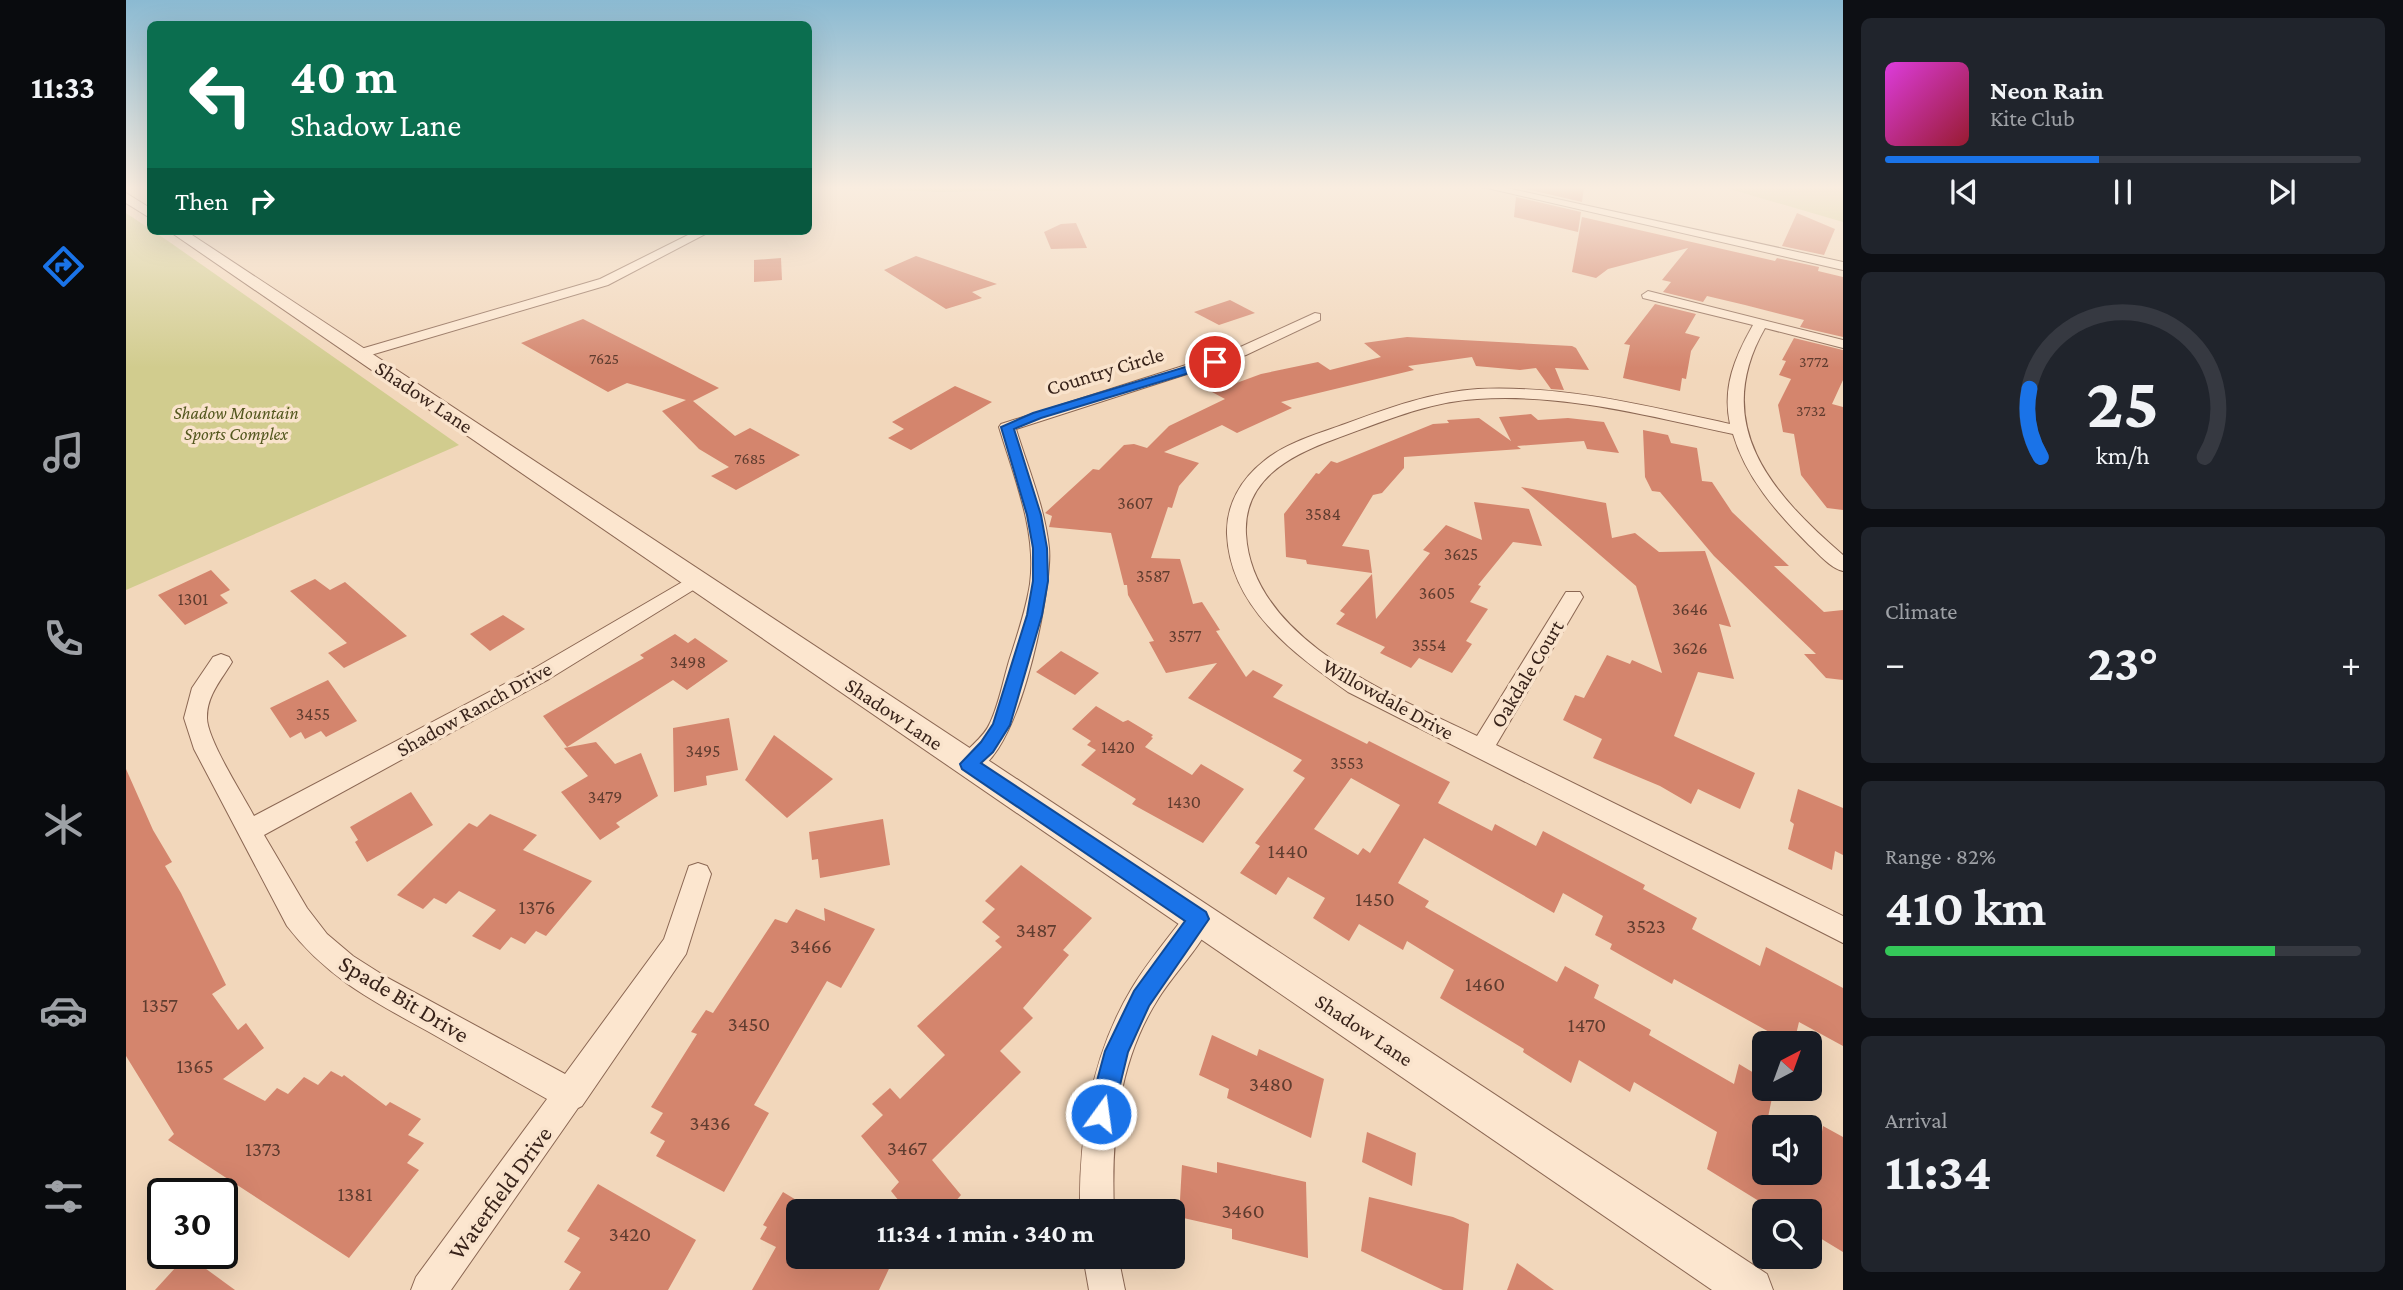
<!DOCTYPE html>
<html lang="en">
<head>
<meta charset="utf-8">
<style>
	:root { --surface:#171b24; --page:#20242c; --text:#f1f3f6; --muted:#9ea1a6; --line:#363941; --accent:#1a73e8 }
	body { margin:0; font-family:"Crimson Pro",serif; background:var(--page); color:var(--text); height:100vh; display:flex; flex-direction:column; font-size:26px; white-space:nowrap }
	* { box-sizing:border-box; margin:0 }
	p { font-size:23px; color:var(--muted) }
	.icon { flex:none; width:38px; height:38px; fill:none; stroke:currentColor; stroke-width:2; stroke-linecap:round; stroke-linejoin:round }
	.map { position:relative; flex:1; overflow:hidden }
	.drawer { display:flex; flex-direction:column; gap:18px; padding:18px; background:#0d0f14; width:560px }
	.drawer>* { flex:none }
	.top-card { position:absolute; left:21px; top:21px; width:665px; height:214px; border-radius:10px; box-shadow:0 7px 28px #0002; background:#0b6e4f; color:#fff; overflow:hidden }
	.needle { width:46px; rotate:41deg }
	.fabs { position:absolute; left:1626px; top:1031px; display:grid; gap:14px }
	.fabs a { display:grid; place-items:center; width:70px; height:70px; border-radius:10px; background:var(--surface); box-shadow:0 7px 28px #0002; font-size:35px }
	.speed { position:absolute; left:21px; top:1178px; display:flex; gap:14px; font-size:35px; font-weight:700; text-align:center }
	.speed>* { display:grid; place-content:center; width:91px; height:91px; border-radius:50%; background:var(--surface); box-shadow:0 7px 28px #0002; line-height:1 }
	.speed .limit { border:4px solid #111; border-radius:10px; background:#fff; color:#111 }
	.pin { position:absolute; display:grid; place-items:center; width:60px; height:60px; color:#fff; margin:-30px; border:4px solid #fff; border-radius:50%; box-shadow:0 2px 7px #0007 }
	.me { position:absolute; width:77px; margin:-38px; rotate:14deg; stroke-linejoin:round; filter:drop-shadow(0 0 5px #0008) }
	.turn { display:flex; align-items:center; gap:24px; height:147px; padding:0 28px; font-size:32px }
	.turn .icon { width:91px; height:91px; stroke-width:2.5 }
	.turn b { display:block; font-size:49px; line-height:60px }
	.then { display:flex; align-items:center; height:66px; padding:0 28px; background:#0003; gap:14px; font-size:26px }
	.big { font-size:52px; font-weight:700; line-height:1.1 }
	.drawer .widget { flex:1; display:flex; flex-direction:column; justify-content:center; gap:10px; min-width:0; padding:0 24px; border-radius:10px; background:var(--page) }
	.drawer .dial { align-items:center; gap:0 }
	.dial svg { height:182px; overflow:visible; fill:none; stroke:var(--line); stroke-width:7; stroke-linecap:round; text-anchor:middle }
	.dial text { fill:var(--text); stroke:none }
	.song { display:flex; align-items:center; gap:21px }
	.cover { width:84px; height:84px; border-radius:10px; background:linear-gradient(135deg,hsl(300 70% 55%),hsl(350 70% 35%)) }
	.played { height:7px; border-radius:4px; background:linear-gradient(90deg,var(--accent) 45%,var(--line) 45%) }
	.keys { display:flex; justify-content:space-around; direction:ltr }
	.heat { display:flex; justify-content:space-between; align-items:center; font-size:38px; direction:ltr }
	.charge { height:10px; border-radius:5px; background:linear-gradient(90deg,#34c759 82%,var(--line) 0) }
	.trip { position:absolute; left:660px; top:1199px; width:399px; height:70px; border-radius:10px; background:var(--surface); box-shadow:0 7px 28px #0002; font-weight:700; line-height:70px; text-align:center }
	main { display:flex; flex:1; min-height:0 }
	.tab-bar { display:flex; flex-direction:column; width:126px; justify-content:space-around; align-items:center; background:#090b0e; color:var(--muted) }
	.tab-bar .icon { width:49px; height:49px }
	.tab-bar .current { color:var(--accent) }
	.tab-bar b { font-size:32px; color:var(--text) }
	.map>svg:first-child { display:block }
	.green { fill:#d1cc8e }
	.building { fill:#d4856d; fill-rule:evenodd }
	.lines { fill:none; stroke-linecap:round; stroke-linejoin:round }
	.minor-casing { stroke:#8b6753; stroke-width:2 }
	.tertiary-casing { stroke:#8b6753; stroke-width:2 }
	.minor { fill:#fce6cf; fill-rule:evenodd }
	.tertiary { fill:#fce6cf; fill-rule:evenodd }
	.route { fill:#1a73e8; stroke:#114b97; stroke-width:2 }
	.labels { text-anchor:middle; stroke-width:7; stroke-linejoin:round; paint-order:stroke }
	.far-number-label { font-size:16px; fill:#5f3c2f }
	.far-park-label { font-size:18px; font-style:italic; fill:#53571e; stroke:#f9e3cc }
	.number-label { font-size:18px; fill:#5f3c2f }
	.street-label { font-size:21px; fill:#38231a; stroke:#f9e3cc }
	.near-number-label { font-size:21px; fill:#5f3c2f }
	.near-street-label { font-size:24px; fill:#38231a; stroke:#f9e3cc }
</style>
</head>
<body>
<main>
<nav class="tab-bar">
<b>11:33</b>
<svg class="icon current" aria-label="directions" viewBox="0 0 24 24"><path d="M12 3l9 9-9 9-9-9zM9 14v-3h6M13 9l2 2-2 2"/></svg>
<svg class="icon" aria-label="music" viewBox="0 0 24 24"><path d="M9 18V5l10-2v13"/><circle cx="6" cy="18" r="3"/><circle cx="16" cy="16" r="3"/></svg>
<svg class="icon" aria-label="phone" viewBox="0 0 24 24"><path d="M5 4h4l2 5-3 2q2 4 5 5l2-3 5 2v4C11 20 4 13 5 4z"/></svg>
<svg class="icon" aria-label="climate" viewBox="0 0 24 24"><path d="M12 3v18M4 7l16 10M4 17L20 7"/></svg>
<svg class="icon" aria-label="car" viewBox="0 0 24 24"><path d="M5 17H2v-5l4-1 3-4h7l3 4 3 1v5h-3M9 17h6M6 11h13"/><circle cx="7" cy="17" r="2"/><circle cx="17" cy="17" r="2"/></svg>
<svg class="icon" aria-label="filters" viewBox="0 0 24 24"><path d="M4 7h16M4 17h16"/><circle cx="9" cy="7" r="2"/><circle cx="15" cy="17" r="2"/></svg>
</nav>
<div class="map">
<svg width="1717" height="1290" viewBox="0 0 1717 1290">
	<rect width="100%" height="100%" fill="#f2d7bb"/>
	<g class="green">
		<polygon points="683,187 876,187 875,191 813,192"/>
		<polygon points="1597,187 1717,187 1717,222"/>
		<polygon points="0,213 42,241 333,445 0,590"/>
	</g>
	<g class="building">
		<polygon points="1391,187 1458,187 1456,202"/>
		<polygon points="1390,197 1455,212 1452,232 1388,217"/>
		<polygon points="1671,213 1709,229 1698,255 1656,246"/>
		<polygon points="1456,217 1649,261 1651,258 1693,267 1692,271 1717,277 1717,337 1674,327 1678,320 1619,305 1581,296 1577,302 1537,292 1545,282 1536,280 1562,248 1482,269 1470,278 1446,272"/>
		<polygon points="950,223 961,248 925,249 918,232 935,224"/>
		<polygon points="790,256 871,284 846,292 856,298 820,309 758,270"/>
		<polygon points="655,258 656,280 628,282 628,260"/>
		<polygon points="1104,300 1129,313 1093,325 1068,312"/>
		<polygon points="1529,304 1570,314 1559,333 1574,337 1565,351 1560,379 1556,378 1554,391 1497,378 1504,345 1498,344"/>
		<polygon points="457,319 593,388 567,401 609,436 624,428 674,455 610,490 585,476 603,467 573,449 536,411 560,400 501,383 482,392 395,343"/>
		<path d="M 1281,337 L 1446,346 L 1450,348 L 1463,370 L 1429,368 L 1438,390 L 1425,389 L 1410,368 L 1394,370 L 1350,366 L 1346,357 L 1282,366 L 1288,370 L 1155,402 L 1166,408 L 1111,433 L 1096,425 L 1038,452 L 1073,463 L 1053,486 L 1046,508 L 1042,507 L 1025,558 L 1054,559 L 1067,604 L 1076,602 L 1094,630 L 1090,631 L 1120,677 L 1127,670 L 1157,685 L 1147,697 L 1241,744 L 1243,741 L 1324,782 L 1312,803 L 1366,831 L 1369,824 L 1410,846 L 1417,831 L 1519,885 L 1517,889 L 1571,918 L 1566,929 L 1634,966 L 1640,947 L 1717,988 L 1717,1046 L 1673,1022 L 1668,1043 L 1663,1043 L 1548,979 L 1546,984 L 1484,949 L 1486,944 L 1469,935 L 1477,916 L 1437,893 L 1428,913 L 1298,838 L 1272,883 L 1303,901 L 1299,907 L 1431,982 L 1439,966 L 1473,985 L 1468,998 L 1525,1030 L 1523,1035 L 1608,1084 L 1613,1064 L 1638,1079 L 1638,1088 L 1648,1088 L 1640,1127 L 1638,1127 L 1635,1154 L 1638,1156 L 1638,1172 L 1684,1172 L 1684,1155 L 1691,1160 L 1697,1126 L 1717,1137 L 1717,1252 L 1684,1232 L 1684,1211 L 1649,1211 L 1581,1169 L 1591,1132 L 1508,1082 L 1504,1092 L 1453,1060 L 1445,1083 L 1397,1052 L 1398,1049 L 1314,998 L 1328,970 L 1281,941 L 1277,950 L 1233,924 L 1223,941 L 1187,918 L 1199,898 L 1162,877 L 1150,895 L 1114,873 L 1134,846 L 1129,843 L 1179,778 L 1167,771 L 1176,760 L 1062,698 L 1091,663 L 1040,673 L 1023,642 L 1028,641 L 1002,595 L 1001,585 L 998,585 L 985,533 L 923,527 L 926,516 L 919,513 L 967,469 L 973,470 L 998,445 L 1008,444 L 1021,448 L 1043,426 L 1099,399 L 1086,392 L 1135,374 L 1192,362 L 1204,370 L 1255,357 L 1238,343 ZM 1225,778 L 1274,805 L 1244,853 L 1237,848 L 1232,855 L 1188,829 Z"/>
		<polygon points="1668,338 1717,350 1717,380 1706,404 1717,407 1717,510 1701,508 1675,475 1668,434 1657,432 1652,405 1665,379 1653,375 1660,361 1656,360"/>
		<polygon points="829,386 866,402 785,450 762,438 778,429 766,422"/>
		<polygon points="1405,414 1412,420 1442,418 1478,422 1493,453 1461,449 1458,441 1391,446 1395,449 1278,457 1278,468 1256,493 1247,495 1216,546 1243,550 1246,573 1181,564 1180,560 1160,557 1158,514 1190,473 1193,474 1205,461 1211,463 1307,424 1323,423 1321,420 1353,418 1385,441 1373,417"/>
		<polygon points="1517,430 1542,435 1545,443 1571,448 1576,481 1586,482 1606,512 1663,566 1648,566 1698,612 1717,610 1717,680 1700,678 1678,654 1690,654 1588,556 1534,492 1526,491 1519,477"/>
		<polygon points="1395,487 1480,503 1486,538 1509,533 1533,552 1579,551 1605,627 1593,624 1608,679 1572,672 1548,736 1629,773 1614,809 1572,789 1565,804 1534,786 1467,758 1476,739 1437,720 1449,695 1458,698 1481,655 1504,664 1506,660 1536,673 1510,586"/>
		<polygon points="1348,502 1403,509 1416,546 1387,542 1352,585 1355,586 1344,602 1362,609 1340,641 1346,644 1326,673 1293,658 1285,668 1254,653 1259,647 1210,624 1219,614 1214,611 1246,574 1250,619 1304,553 1297,550 1320,525 1356,540"/>
		<polygon points="85,570 104,590 94,595 102,603 59,625 32,595"/>
		<polygon points="189,579 204,590 219,582 281,636 218,668 202,653 221,643 164,591"/>
		<polygon points="377,615 399,629 364,651 344,634"/>
		<polygon points="549,634 562,643 569,638 602,661 561,690 547,680 441,747 417,716 518,658 514,655"/>
		<polygon points="935,651 973,673 949,695 910,672"/>
		<polygon points="202,680 231,721 200,737 195,731 179,739 175,732 164,738 144,708"/>
		<polygon points="970,706 997,722 1002,720 1027,735 1025,737 1027,738 1019,747 1066,775 1075,764 1118,789 1077,843 1006,804 1010,799 955,765 970,750 961,745 965,741 946,729"/>
		<polygon points="603,718 612,770 580,776 581,785 548,792 547,728"/>
		<polygon points="648,735 707,779 661,818 619,780"/>
		<polygon points="470,742 489,764 515,753 532,796 490,823 494,827 474,840 435,792 462,776 438,748"/>
		<polygon points="0,769 27,830 46,862 39,866 55,893 100,985 86,994 112,1030 120,1023 138,1048 97,1079 139,1101 151,1088 162,1094 178,1077 192,1085 205,1071 216,1077 218,1075 260,1106 264,1102 295,1119 282,1135 298,1143 281,1163 293,1170 223,1258 42,1140 48,1134 0,1056"/>
		<polygon points="1672,789 1717,808 1717,855 1709,851 1706,870 1662,849 1668,824 1664,821"/>
		<polygon points="285,792 307,825 241,862 229,842 232,840 224,827"/>
		<polygon points="364,814 411,835 397,850 466,881 420,936 410,931 399,944 385,937 374,950 346,936 370,910 333,891 320,904 308,898 297,909 271,895 343,823 351,827"/>
		<polygon points="757,819 764,865 694,878 692,859 686,860 683,832"/>
		<polygon points="895,865 966,918 937,950 943,955 897,1008 907,1018 874,1051 895,1072 806,1160 835,1195 821,1211 781,1211 765,1191 773,1182 735,1136 757,1115 746,1104 764,1088 774,1099 819,1055 791,1026 876,947 869,941 874,937 856,922 869,909 859,901"/>
		<polygon points="698,908 749,929 715,988 701,981 628,1105 643,1113 598,1192 530,1156 539,1141 524,1133 537,1113 525,1107 571,1034 565,1032 580,1010 587,1013 649,919 661,923 670,909 699,921"/>
		<polygon points="1086,1035 1131,1056 1133,1049 1198,1079 1185,1138 1101,1098 1103,1089 1073,1075"/>
		<polygon points="1241,1132 1290,1153 1286,1186 1236,1162"/>
		<polygon points="1091,1162 1180,1182 1182,1258 1106,1239 1106,1229 1053,1217 1056,1165 1091,1173"/>
		<polygon points="472,1184 570,1240 542,1290 443,1290 455,1272 438,1262 454,1238 441,1231"/>
		<polygon points="657,1192 672,1201 672,1256 769,1256 753,1290 626,1290 650,1247 634,1239 641,1227 637,1225"/>
		<polygon points="1243,1197 1327,1217 1343,1224 1337,1290 1317,1290 1235,1251"/>
		<polygon points="61,1255 109,1290 29,1290"/>
		<polygon points="1391,1263 1428,1290 1381,1290"/>
	</g>
	<g class="lines">
		<defs>
			<g id="minor">
				<polygon points="1357,187 1376,187 1717,262 1717,270"/>
				<polygon points="570,231 585,231 482,285 238,357 233,358 226,354 228,351 474,279"/>
				<path d="M 1522,291 L 1717,340 L 1717,348 L 1639,328 C 1584,424 1645,493 1717,555 L 1717,571 C 1704,568 1693,554 1683,545 C 1651,513 1620,478 1607,434 C 1523,416 1438,393 1351,399 C 1301,402 1256,422 1209,439 C 1165,455 1117,479 1120,534 C 1126,641 1269,696 1351,736 L 1440,592 L 1454,592 L 1457,597 L 1370,745 L 1717,916 L 1717,943 L 1222,692 C 1168,654 1104,607 1101,534 C 1100,505 1115,479 1138,461 C 1161,442 1192,434 1219,424 C 1262,408 1306,392 1352,389 C 1438,385 1521,406 1604,424 C 1596,387 1609,357 1627,325 L 1517,298 L 1516,295 Z"/>
				<path d="M 1189,313 L 1194,314 L 1194,320 L 1120,355 L 890,429 C 902,468 919,508 923,548 C 927,586 889,788 835,771 L 831,764 C 839,748 857,740 864,723 C 873,704 877,681 883,661 C 891,636 900,610 904,584 C 911,531 888,477 873,427 L 875,424 L 1110,349 Z"/>
				<path d="M 570,574 L 577,576 L 580,580 L 577,584 L 423,679 L 138,835 L 181,908 L 201,934 L 227,956 L 260,977 L 439,1074 L 538,939 L 563,866 L 572,863 L 581,866 L 585,874 L 560,954 L 456,1106 L 452,1108 L 325,1290 L 285,1290 L 290,1277 L 421,1099 C 382,1077 342,1054 303,1032 C 247,1001 201,978 161,926 L 68,749 L 58,718 L 66,688 L 87,657 L 95,654 L 103,657 L 106,662 C 96,679 81,695 81,717 C 80,738 117,795 128,816 L 407,669 Z"/>
				<path d="M 1073,907 L 1083,910 L 1087,919 C 1074,948 1049,972 1032,999 C 992,1062 985,1137 988,1211 L 954,1211 C 953,1133 965,1056 1006,988 C 1022,961 1044,936 1063,910 Z"/>
				<polygon points="957,1256 992,1256 999,1290 963,1290"/>
			</g>
			<g id="tertiary">
				<polygon points="0,193 24,208 24,218 0,203"/>
				<polygon points="43,231 60,231 1641,1274 1647,1290 1586,1290"/>
			</g>
		</defs>
		<use href="#minor" class="minor-casing"/>
		<use href="#tertiary" class="tertiary-casing"/>
		<use href="#minor" class="minor"/>
		<use href="#tertiary" class="tertiary"/>
	</g>
	<linearGradient id="sky" x2="0" y2="1"><stop stop-color="#8bbad2"/><stop offset="0.51" stop-color="#f9ede0"/><stop offset="1" stop-color="#f9ede0" stop-opacity="0"/></linearGradient>
	<rect width="1717" height="368" fill="url(#sky)"/>
	<polygon class="route" points="1089,358 1094,362 1093,364 915,418 888,429 915,515 921,548 922,581 916,615 884,725 867,752 855,763 1080,912 1083,919 1023,1006 1002,1052 987,1114 983,1122 975,1126 966,1122 962,1114 979,1051 1008,991 1059,921 836,769 834,764 855,742 867,724 901,615 907,581 907,548 901,515 875,427 907,413"/>
	<g class="labels">
		<g class="far-number-label">
			<text x="478" y="364">7625</text>
			<text x="1688" y="367">3772</text>
			<text x="1685" y="416">3732</text>
			<text x="624" y="464">7685</text>
		</g>
		<g class="far-park-label">
			<text x="110" y="419">Shadow Mountain<tspan x="110" dy="21">Sports Complex</tspan></text>
		</g>
		<g class="number-label">
			<text x="1009" y="509">3607</text>
			<text x="1197" y="520">3584</text>
			<text x="1335" y="560">3625</text>
			<text x="1027" y="582">3587</text>
			<text x="1311" y="599">3605</text>
			<text x="67" y="605">1301</text>
			<text x="1564" y="615">3646</text>
			<text x="1059" y="642">3577</text>
			<text x="1303" y="651">3554</text>
			<text x="1564" y="654">3626</text>
			<text x="562" y="668">3498</text>
			<text x="187" y="720">3455</text>
			<text x="992" y="753">1420</text>
			<text x="577" y="757">3495</text>
			<text x="1221" y="769">3553</text>
			<text x="479" y="803">3479</text>
			<text x="1058" y="808">1430</text>
		</g>
		<g class="street-label">
			<text transform="translate(979 371) rotate(-17)" y="7">Country Circle</text>
			<text transform="translate(298 397) rotate(34)" y="7">Shadow Lane</text>
			<text transform="translate(1401 674) rotate(-59)" y="7">Oakdale Court</text>
			<text transform="translate(1262 699) rotate(29)" y="7">Willowdale Drive</text>
			<text transform="translate(348 709) rotate(-29)" y="7">Shadow Ranch Drive</text>
			<text transform="translate(768 714) rotate(34)" y="7">Shadow Lane</text>
			<text transform="translate(1238 1030) rotate(34)" y="7">Shadow Lane</text>
		</g>
		<g class="near-number-label">
			<text x="1162" y="858">1440</text>
			<text x="1249" y="906">1450</text>
			<text x="411" y="914">1376</text>
			<text x="1520" y="933">3523</text>
			<text x="910" y="937">3487</text>
			<text x="685" y="953">3466</text>
			<text x="1359" y="991">1460</text>
			<text x="34" y="1012">1357</text>
			<text x="623" y="1031">3450</text>
			<text x="1461" y="1032">1470</text>
			<text x="69" y="1073">1365</text>
			<text x="1145" y="1091">3480</text>
			<text x="584" y="1130">3436</text>
			<text x="781" y="1155">3467</text>
			<text x="137" y="1156">1373</text>
			<text x="229" y="1201">1381</text>
			<text x="1117" y="1218">3460</text>
			<text x="504" y="1241">3420</text>
		</g>
		<g class="near-street-label">
			<text transform="translate(278 999) rotate(31)" y="8">Spade Bit Drive</text>
			<text transform="translate(374 1193) rotate(-54)" y="8">Waterfield Drive</text>
		</g>
	</g>
</svg>
<div class="fabs">
<a><svg class="needle" viewBox="-14 -14 28 28"><path d="M0-13l5 13h-10z" fill="#e53935"/><path d="M0 13l5-13h-10z" fill="#9ea1a6"/></svg></a>
<a><svg class="icon" aria-label="sound" viewBox="0 0 24 24"><path d="M4 9h4l5-4v14l-5-4H4zM17 9q2 3 0 6"/></svg></a>
<a><svg class="icon" aria-label="search" viewBox="0 0 24 24"><circle cx="10" cy="10" r="6"/><path d="M15 15l6 6"/></svg></a>
</div>
<div class="speed"><div class="limit">30</div></div>
<div class="pin" style="left:1089px;top:362px;background:#d93025"><svg class="icon" aria-label="arrive" viewBox="0 0 24 24"><path d="M6 21V4h12l-3 4 3 4H6"/></svg></div>
<svg class="me" style="left:975px;top:1114px" viewBox="-20 -20 40 40"><circle r="17" fill="#1a73e8" stroke="#fff" stroke-width="3"/><path d="M0-11L8 9 0 5-8 9z" fill="#fff"/></svg>
<div class="trip">11:34 · 1 min · 340 m</div>
<div class="top-card">
<div class="turn"><svg class="icon" aria-label="left" viewBox="0 0 24 24"><path d="M17 20v-9H6M10 6l-5 5 5 5"/></svg><div><b>40 m</b>Shadow Lane</div></div>
<div class="then">Then<svg class="icon" aria-label="right" viewBox="0 0 24 24"><path d="M7 20v-9h11M14 6l5 5-5 5"/></svg></div>
</div>
</div>
<section class="drawer">
<div class="widget">
<div class="song"><i class="cover"></i><div><b>Neon Rain</b><p>Kite Club</p></div></div>
<div class="played"></div>
<div class="keys"><svg class="icon" aria-label="previous" viewBox="0 0 24 24"><path d="M18 5L8 12l10 7zM5 5v14"/></svg><svg class="icon" aria-label="pause" viewBox="0 0 24 24"><path d="M8 5v14M16 5v14"/></svg><svg class="icon" aria-label="next" viewBox="0 0 24 24"><path d="M6 5l10 7-10 7zM19 5v14"/></svg></div>
</div>
<div class="widget dial"><svg viewBox="0 0 100 80">
<path d="M14 69A42 42 0 1 1 86 69"/>
<path d="M14 69A42 42 0 0 1 9 39" stroke="#1a73e8"/>
<text x="50" y="56" font-size="32" font-weight="700">25</text>
<text x="50" y="72" font-size="11">km/h</text>
</svg></div>
<div class="widget"><p>Climate</p>
<div class="heat"><a>−</a><b class="big">23°</b><a>+</a></div>
</div>
<div class="widget"><p>Range · 82%</p><b class="big">410 km</b><div class="charge"></div></div>
<div class="widget"><p>Arrival</p><b class="big">11:34</b></div>
</section>
</main>
</body>
</html>
